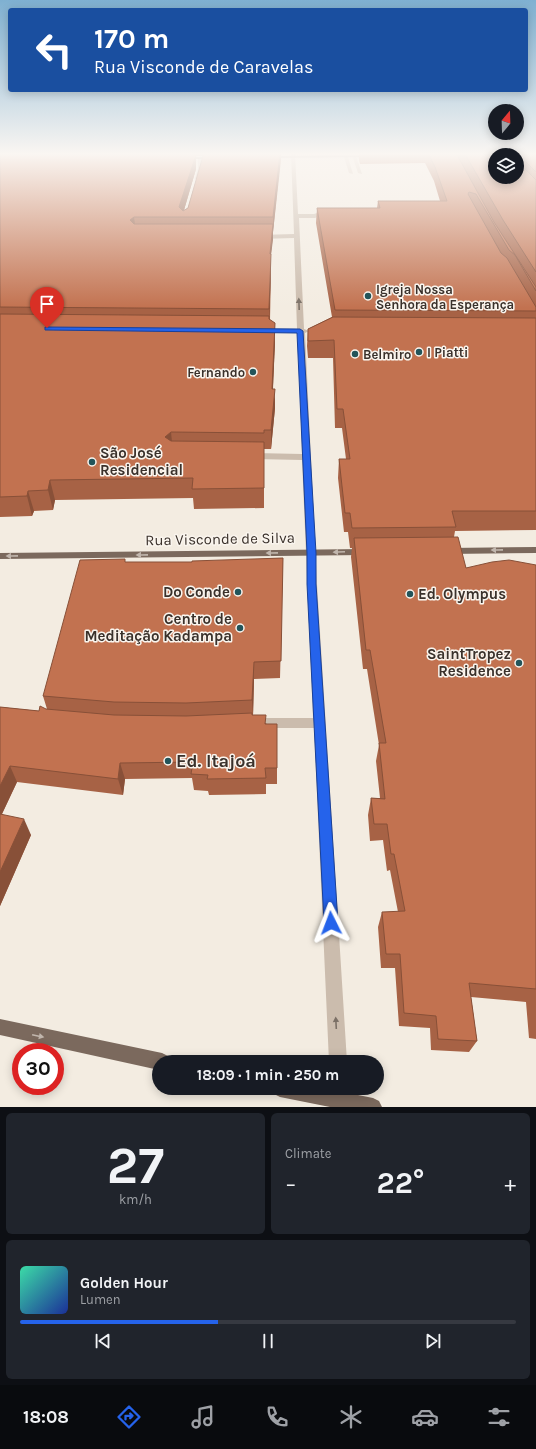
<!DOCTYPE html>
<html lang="en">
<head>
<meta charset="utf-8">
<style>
	:root { --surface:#171b24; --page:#20242c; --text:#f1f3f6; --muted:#9ea1a6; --line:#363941; --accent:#2563eb }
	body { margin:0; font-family:Karla,sans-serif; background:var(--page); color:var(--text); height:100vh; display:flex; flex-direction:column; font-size:15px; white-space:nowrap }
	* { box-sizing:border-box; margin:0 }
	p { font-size:13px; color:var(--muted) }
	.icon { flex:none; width:22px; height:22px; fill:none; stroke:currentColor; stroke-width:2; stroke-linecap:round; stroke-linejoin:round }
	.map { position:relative; height:1107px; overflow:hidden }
	.panel { display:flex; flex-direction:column; gap:6px; padding:6px; background:#0d0f14; flex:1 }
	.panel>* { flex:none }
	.guide { position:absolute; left:8px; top:8px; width:520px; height:84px; border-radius:4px; box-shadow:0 2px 10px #0003; background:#1a4fa0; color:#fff; overflow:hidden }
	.needle { width:26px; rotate:19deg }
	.buttons { position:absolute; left:488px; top:104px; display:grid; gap:8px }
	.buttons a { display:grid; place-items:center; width:36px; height:36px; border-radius:50%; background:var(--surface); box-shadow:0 2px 10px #0003; font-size:20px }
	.speed { position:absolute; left:12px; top:1043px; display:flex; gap:8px; font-size:20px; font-weight:700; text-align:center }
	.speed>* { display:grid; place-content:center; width:52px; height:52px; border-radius:50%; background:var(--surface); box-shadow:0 2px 10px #0003; line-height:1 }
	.speed .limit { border:6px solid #d22; background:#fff; color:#111 }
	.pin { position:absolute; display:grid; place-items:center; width:34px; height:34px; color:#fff; margin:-41px -17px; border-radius:50% 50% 50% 0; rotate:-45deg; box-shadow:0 0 4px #0007 }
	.pin .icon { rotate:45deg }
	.me { position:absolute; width:44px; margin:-22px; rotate:357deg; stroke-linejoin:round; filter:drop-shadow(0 0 3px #0008) }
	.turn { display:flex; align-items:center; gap:14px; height:84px; padding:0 20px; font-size:18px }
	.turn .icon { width:52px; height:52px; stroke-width:2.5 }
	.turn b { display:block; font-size:28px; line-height:34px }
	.big { font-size:30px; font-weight:700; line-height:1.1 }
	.panel .widget { flex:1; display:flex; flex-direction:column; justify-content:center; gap:6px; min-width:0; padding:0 14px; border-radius:6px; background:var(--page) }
	.panel .dial { align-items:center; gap:0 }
	.dial b { font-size:52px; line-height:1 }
	.song { display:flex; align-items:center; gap:12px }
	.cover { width:48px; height:48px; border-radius:6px; background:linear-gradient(135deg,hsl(160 70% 55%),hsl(230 70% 35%)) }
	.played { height:4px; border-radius:2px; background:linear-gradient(90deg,var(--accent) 40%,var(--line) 40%) }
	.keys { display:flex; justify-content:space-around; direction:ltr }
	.heat { display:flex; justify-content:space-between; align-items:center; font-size:22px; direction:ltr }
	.panel .tiles { flex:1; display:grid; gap:6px; grid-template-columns:1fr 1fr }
	.widget:last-child { grid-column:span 2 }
	.trip { position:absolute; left:152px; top:1055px; width:232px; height:40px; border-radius:20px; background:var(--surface); box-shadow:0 2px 10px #0003; font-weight:700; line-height:40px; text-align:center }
	.dock { display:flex; height:64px; justify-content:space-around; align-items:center; background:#090b0e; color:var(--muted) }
	.dock .icon { width:28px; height:28px }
	.dock .selected { color:var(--accent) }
	.dock b { font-size:18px; color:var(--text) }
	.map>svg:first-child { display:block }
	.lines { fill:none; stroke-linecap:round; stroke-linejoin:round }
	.minor { fill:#cbbcad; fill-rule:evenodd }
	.major { fill:#7b695d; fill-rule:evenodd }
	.wall { fill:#a76245; fill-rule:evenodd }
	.shaded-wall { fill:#885038 }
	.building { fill:#c27250; stroke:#885038; fill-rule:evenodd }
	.oneway { fill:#7b7066 }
	.oneway2 { fill:#c1b6ad }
	.route { fill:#2563eb; stroke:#184099 }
	.poi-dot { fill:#22545a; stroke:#faf5ee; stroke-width:1.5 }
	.labels { text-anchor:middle; stroke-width:3; stroke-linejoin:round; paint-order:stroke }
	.far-poi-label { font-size:13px; font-weight:bold; fill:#3a312b; stroke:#faf5ee; text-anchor:start }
	.poi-label { font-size:15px; font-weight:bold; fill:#3a312b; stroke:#faf5ee; text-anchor:end }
	.street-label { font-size:15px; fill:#3a312b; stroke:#faf5ee }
	.near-poi-label { font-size:18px; font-weight:bold; fill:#3a312b; stroke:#faf5ee; text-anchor:start }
</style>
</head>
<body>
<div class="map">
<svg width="536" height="1107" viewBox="0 0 536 1107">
	<rect width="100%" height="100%" fill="#f3ece1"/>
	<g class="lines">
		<g class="minor">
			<polygon points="291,153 295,153 298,214 314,214 329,209 332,211 315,218 299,218 304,329 309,331 305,333 317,584 347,1062 329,1062 314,728 253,728 249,727 247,723 249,719 253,718 313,718 302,460 250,459 246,456 250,453 302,454 298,333 262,333 259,331 262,329 297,329 294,238 259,239 256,237 259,235 294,234"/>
			<polygon points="352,155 356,156 362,174 358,173"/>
			<polygon points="346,156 348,157 353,174 349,173 344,157"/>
			<polygon points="200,157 202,158 202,169 199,179 197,180 195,179 198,169 198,158"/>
			<polygon points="331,1088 349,1088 350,1100 347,1106 335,1106 332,1100"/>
		</g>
		<g class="major">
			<polygon points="372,155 374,157 268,158 266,157 268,156"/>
			<polygon points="182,157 216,157 218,158 216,159 184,159"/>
			<polygon points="536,547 536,553 448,554 443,551 448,548"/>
			<polygon points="364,549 369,552 364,555 0,559 0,553"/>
			<polygon points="0,1019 162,1053 168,1056 171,1062 159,1062 159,1070 0,1035"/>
			<polygon points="271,1088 323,1088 373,1098 379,1101 382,1107 330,1107 280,1097 274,1094"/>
		</g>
	</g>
	<g class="wall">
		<path d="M 0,153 L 281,153 L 273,232 L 271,254 L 271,270 L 270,320 L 275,341 L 273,389 L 275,408 L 271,449 L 264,449 L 264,508 L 194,509 L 193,498 L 55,500 L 53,510 L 34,511 L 32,516 L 0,517 ZM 196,156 L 203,156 L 188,208 L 184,210 L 196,169 Z"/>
		<polygon points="344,153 536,153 536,530 455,531 454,537 466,568 536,565 536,1039 529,1038 526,1002 471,997 477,1041 469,1052 431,1050 430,1028 399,1026 395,968 381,968 378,927 382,912 398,912 390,870 387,871 383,840 370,841 368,815 371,798 380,798 376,761 379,745 367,669 363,669 351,557 352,548 350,548 348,532 344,532 338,478 339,459 346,459 342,428 335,428 333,358 308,358 307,346 308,329 332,317 316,223 317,208 377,208 378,201 440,201 434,181 425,163 360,164 359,160 359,154 344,154"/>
		<polygon points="283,558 280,678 254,679 253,715 267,724 277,768 277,784 266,784 266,794 209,795 208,791 194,790 192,778 125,779 123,795 17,782 2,814 31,835 0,906 0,707 39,711 46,709 47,709 43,696 126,562 192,562"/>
	</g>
	<g class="shaded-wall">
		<polygon points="196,153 196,169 182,217 179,207"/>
		<polygon points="280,153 281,153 281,160 273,232 273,217"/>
		<polygon points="134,217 136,232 130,220"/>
		<polygon points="273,224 273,240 269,270 270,254"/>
		<polygon points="271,254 271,270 269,326 269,309"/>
		<polygon points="275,323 275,341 272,408 272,389"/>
		<polygon points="275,389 275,408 271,449 271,430"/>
		<polygon points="171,432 173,452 165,437"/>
		<polygon points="50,480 55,500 53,510 48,490"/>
		<polygon points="28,491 34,511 32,516 27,496"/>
		<polygon points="254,662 254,679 253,716 252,700"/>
		<polygon points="120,763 125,779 123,795 118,779"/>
		<polygon points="10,766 17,782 0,818 0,786"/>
		<polygon points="24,819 31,835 0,906 0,872"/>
	</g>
	<g class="building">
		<polygon points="0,153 196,153 196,155 179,207 183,211 188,208 203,156 203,153 280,153 273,217 134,217 130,220 134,224 273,224 270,254 271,254 269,309 0,307"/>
		<polygon points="428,153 456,153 494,222 536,287 536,291 515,255 509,250 476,194 469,192 468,194 501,253 507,258 536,307 536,311 335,310 317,208 380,208 378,201 447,201 435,167"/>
		<path d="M 498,153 L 536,153 L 536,172 L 520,156 L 518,162 L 536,180 L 536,272 L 503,220 L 465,154 ZM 495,155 L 517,155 L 517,177 L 495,177 Z"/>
		<polygon points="0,314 269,316 269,319 275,323 272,389 275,389 271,430 264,430 264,433 171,432 165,437 171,441 264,442 264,488 192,489 193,478 50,480 48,490 28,491 27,496 0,497"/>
		<polygon points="333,317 536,318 536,511 452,511 456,527 352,528 350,513 345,513 339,459 350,459 343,409 337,409 334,340 308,341 308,329"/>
		<polygon points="458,537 466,568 492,562 509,560 536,565 536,989 469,983 477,1041 438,1039 436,1016 404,1013 400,954 386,954 382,912 405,911 394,854 391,854 387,824 374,824 371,798 385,799 379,743 386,743 370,650 366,650 354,538"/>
		<polygon points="283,558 281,661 254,662 252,700 186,703 114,702 43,696 80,560 125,559 125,562 192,562 192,561"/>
		<polygon points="40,706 46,709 114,715 186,716 252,713 252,715 266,715 265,724 277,724 277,768 265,768 266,778 207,779 208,775 191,774 193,762 120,763 118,779 10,766 0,786 0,707 39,711"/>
		<polygon points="0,814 24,819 0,872"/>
	</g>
	<defs><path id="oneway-solid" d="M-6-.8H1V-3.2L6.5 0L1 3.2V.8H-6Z"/></defs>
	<g class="oneway">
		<use href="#oneway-solid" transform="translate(299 304) rotate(-92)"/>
		<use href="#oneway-solid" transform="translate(336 1023) rotate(-93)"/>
	</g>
	<g class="oneway2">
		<use href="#oneway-solid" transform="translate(497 550) rotate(179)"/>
		<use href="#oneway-solid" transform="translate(339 552) rotate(178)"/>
		<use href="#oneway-solid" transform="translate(272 553) rotate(179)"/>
		<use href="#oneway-solid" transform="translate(142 555) rotate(179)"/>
		<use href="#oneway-solid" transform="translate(12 556) rotate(179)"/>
		<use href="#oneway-solid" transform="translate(38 1036) rotate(12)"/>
	</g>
	<linearGradient id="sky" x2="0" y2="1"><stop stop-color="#7fb0d1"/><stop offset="0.5" stop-color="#faf6f2"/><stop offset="1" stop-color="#faf6f2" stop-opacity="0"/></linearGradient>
	<rect width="536" height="308" fill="url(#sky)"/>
	<polygon class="route" points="45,327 300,329 303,331 316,553 316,584 338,923 336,928 331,930 326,928 324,923 307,584 307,553 297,333 47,330 45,330"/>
	<g class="poi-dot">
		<circle cx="368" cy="296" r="4"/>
		<circle cx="419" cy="352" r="4"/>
		<circle cx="355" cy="354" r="4"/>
		<circle cx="253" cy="372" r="4"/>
		<circle cx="92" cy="462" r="4"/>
		<circle cx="238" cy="592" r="4"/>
		<circle cx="410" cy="594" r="4"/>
		<circle cx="240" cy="628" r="4"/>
		<circle cx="519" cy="663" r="4"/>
		<circle cx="168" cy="761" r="4"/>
	</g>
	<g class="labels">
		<g class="far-poi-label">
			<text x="376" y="294">Igreja Nossa<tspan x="376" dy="15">Senhora da Esperança</tspan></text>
			<text x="427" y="357">I Piatti</text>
			<text x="363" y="359">Belmiro</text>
			<text x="245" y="377" text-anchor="end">Fernando</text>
		</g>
		<g class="poi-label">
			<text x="100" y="458" text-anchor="start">São José<tspan x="100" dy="17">Residencial</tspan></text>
			<text x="230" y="597">Do Conde</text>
			<text x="418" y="599" text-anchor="start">Ed. Olympus</text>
			<text x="232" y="624">Centro de<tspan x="232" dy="17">Meditação Kadampa</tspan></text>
			<text x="511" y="659">SaintTropez<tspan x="511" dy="17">Residence</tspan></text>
		</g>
		<g class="street-label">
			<text transform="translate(220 539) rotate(-1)" y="5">Rua Visconde de Silva</text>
		</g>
		<g class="near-poi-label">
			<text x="176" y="767">Ed. Itajoá</text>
		</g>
	</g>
</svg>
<div class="buttons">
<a><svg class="needle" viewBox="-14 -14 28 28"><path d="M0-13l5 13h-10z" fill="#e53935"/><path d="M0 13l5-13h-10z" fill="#9ea1a6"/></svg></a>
<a><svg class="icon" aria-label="layers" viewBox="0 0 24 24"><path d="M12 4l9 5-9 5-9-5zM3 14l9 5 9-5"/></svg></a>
</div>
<div class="speed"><div class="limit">30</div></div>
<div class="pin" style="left:47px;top:328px;background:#d93025"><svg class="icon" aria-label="arrive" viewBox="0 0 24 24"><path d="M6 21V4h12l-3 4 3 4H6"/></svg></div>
<svg class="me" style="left:331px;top:923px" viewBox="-20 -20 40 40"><path d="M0-17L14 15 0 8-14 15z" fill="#2563eb" stroke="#fff" stroke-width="4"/></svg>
<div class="trip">18:09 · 1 min · 250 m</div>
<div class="guide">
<div class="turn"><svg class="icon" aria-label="left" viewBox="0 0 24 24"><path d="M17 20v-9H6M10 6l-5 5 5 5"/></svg><div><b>170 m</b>Rua Visconde de Caravelas</div></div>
</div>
</div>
<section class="panel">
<div class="tiles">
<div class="widget dial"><b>27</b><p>km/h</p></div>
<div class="widget"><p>Climate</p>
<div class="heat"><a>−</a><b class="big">22°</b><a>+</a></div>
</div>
<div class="widget">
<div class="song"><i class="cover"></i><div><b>Golden Hour</b><p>Lumen</p></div></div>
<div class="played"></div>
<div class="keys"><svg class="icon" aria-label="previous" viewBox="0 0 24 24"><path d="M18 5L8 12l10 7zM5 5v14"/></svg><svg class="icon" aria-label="pause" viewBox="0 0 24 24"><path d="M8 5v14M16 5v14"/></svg><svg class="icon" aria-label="next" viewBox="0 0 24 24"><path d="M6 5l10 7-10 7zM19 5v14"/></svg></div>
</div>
</div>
</section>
<nav class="dock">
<b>18:08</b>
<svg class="icon selected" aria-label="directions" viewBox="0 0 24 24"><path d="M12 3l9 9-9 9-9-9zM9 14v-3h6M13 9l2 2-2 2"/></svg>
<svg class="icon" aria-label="music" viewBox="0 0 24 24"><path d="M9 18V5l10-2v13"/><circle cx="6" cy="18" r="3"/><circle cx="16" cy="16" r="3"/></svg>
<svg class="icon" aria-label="phone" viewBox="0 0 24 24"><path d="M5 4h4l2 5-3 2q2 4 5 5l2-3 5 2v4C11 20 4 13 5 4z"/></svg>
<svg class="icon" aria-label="climate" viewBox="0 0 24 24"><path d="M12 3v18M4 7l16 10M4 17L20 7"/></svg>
<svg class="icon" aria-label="car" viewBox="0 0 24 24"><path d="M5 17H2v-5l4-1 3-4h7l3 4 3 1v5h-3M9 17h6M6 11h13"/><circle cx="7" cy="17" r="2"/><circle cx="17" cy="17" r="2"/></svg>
<svg class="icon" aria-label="filters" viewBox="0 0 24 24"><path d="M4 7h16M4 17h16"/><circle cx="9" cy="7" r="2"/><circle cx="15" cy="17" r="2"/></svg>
</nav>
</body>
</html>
